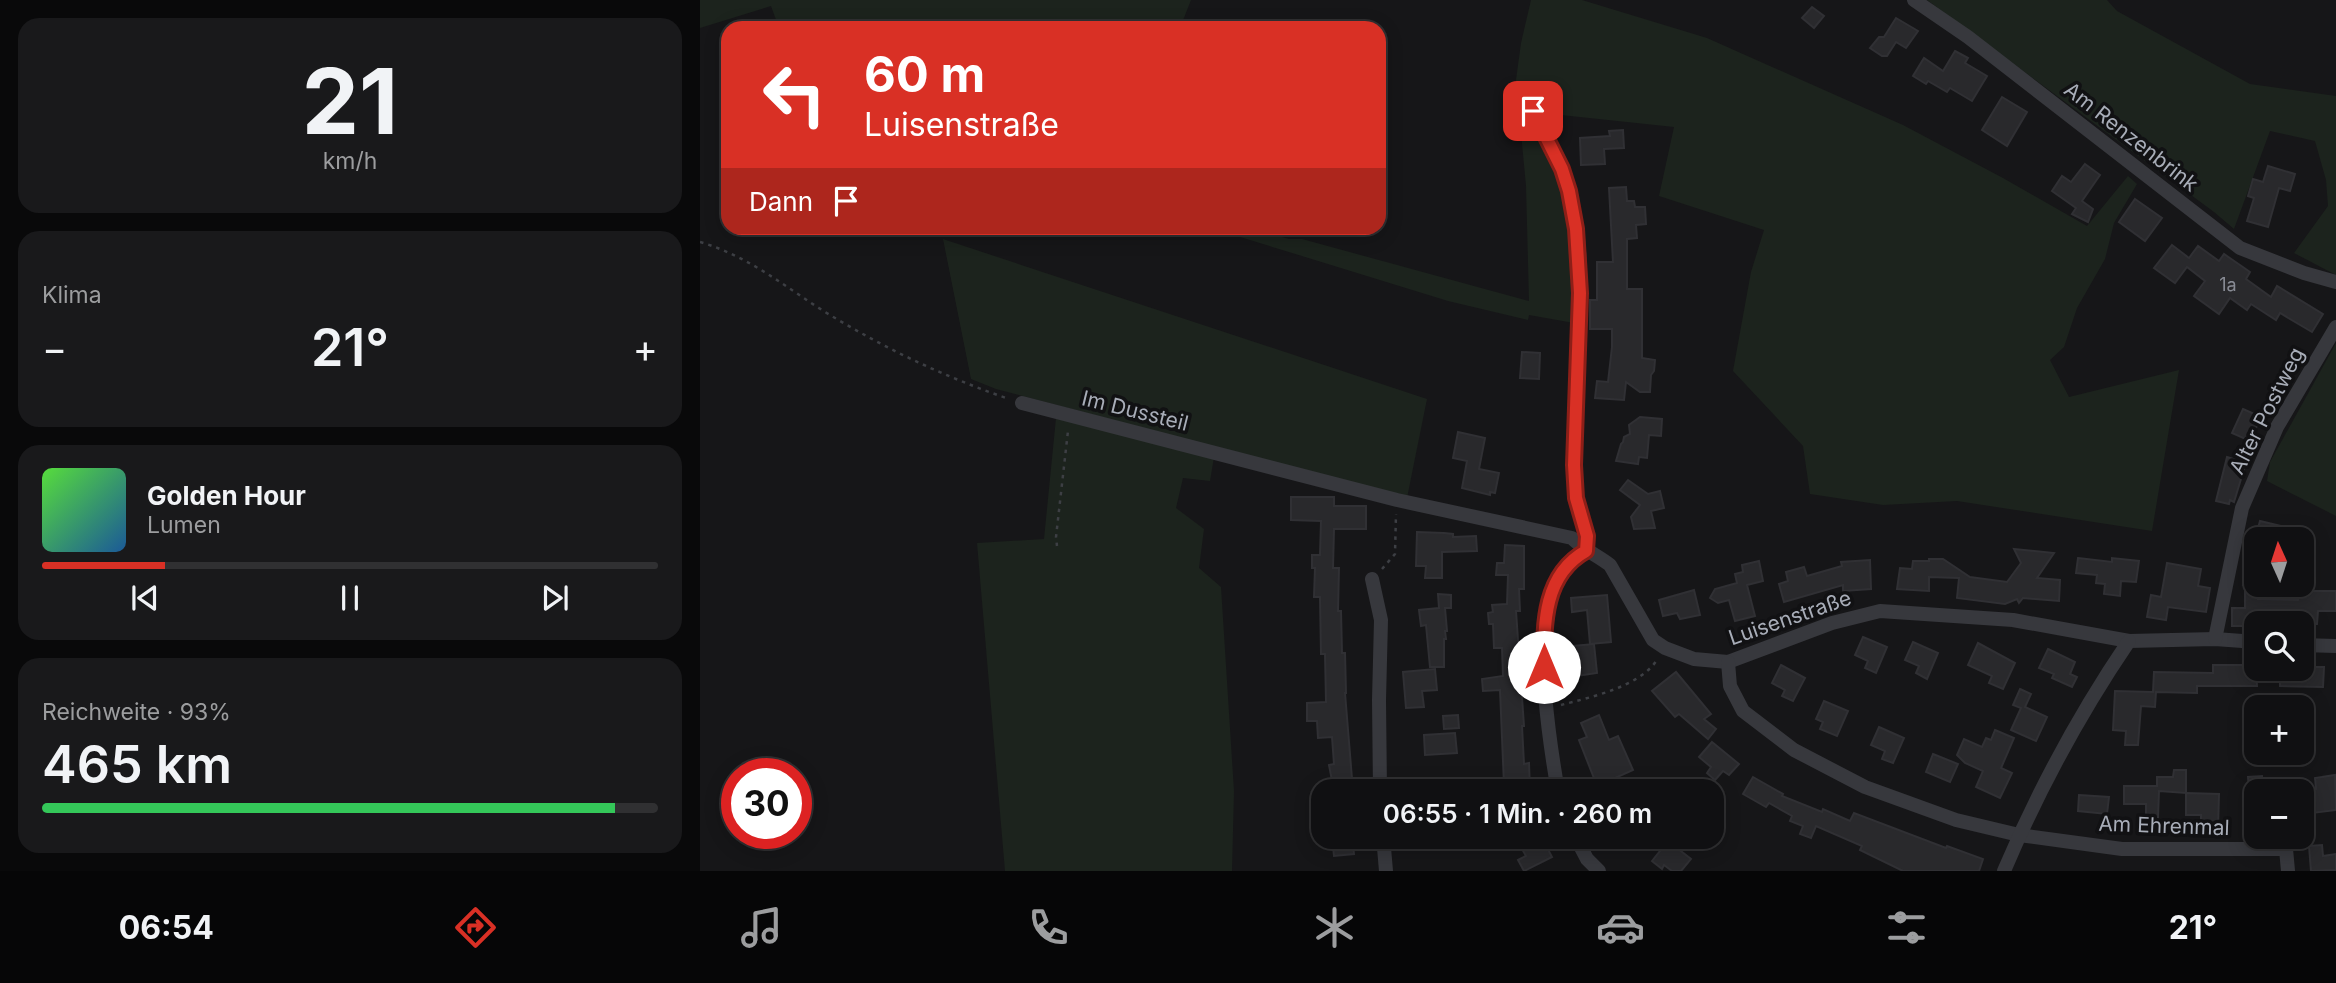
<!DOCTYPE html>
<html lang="de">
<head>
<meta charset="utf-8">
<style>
	:root { --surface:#101012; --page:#19191b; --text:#f1f3f6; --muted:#9c9d9f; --line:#303032; --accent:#d93025 }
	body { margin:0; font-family:Inter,sans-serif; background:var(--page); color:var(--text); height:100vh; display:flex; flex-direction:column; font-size:26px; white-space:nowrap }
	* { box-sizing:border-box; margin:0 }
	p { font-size:23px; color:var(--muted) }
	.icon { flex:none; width:38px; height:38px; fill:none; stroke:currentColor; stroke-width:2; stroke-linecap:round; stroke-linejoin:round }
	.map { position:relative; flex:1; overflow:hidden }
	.details { display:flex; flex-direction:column; gap:18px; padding:18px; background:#09090a; width:700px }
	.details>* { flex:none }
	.hud { position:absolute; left:21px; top:21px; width:665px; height:214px; border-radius:21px; box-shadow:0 4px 18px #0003,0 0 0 2px var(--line); background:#d93025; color:#fff; overflow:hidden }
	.needle { width:46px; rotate:357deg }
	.fabs { position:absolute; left:1544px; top:527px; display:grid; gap:14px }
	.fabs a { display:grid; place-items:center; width:70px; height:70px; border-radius:14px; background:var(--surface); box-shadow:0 4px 18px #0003,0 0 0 2px var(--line); font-size:35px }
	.speed { position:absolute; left:21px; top:758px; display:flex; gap:14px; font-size:35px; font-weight:700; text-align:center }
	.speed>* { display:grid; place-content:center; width:91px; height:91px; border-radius:50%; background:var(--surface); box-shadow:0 4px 18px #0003,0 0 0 2px var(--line); line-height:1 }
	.speed .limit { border:10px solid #d22; background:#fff; color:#111 }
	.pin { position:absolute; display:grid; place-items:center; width:60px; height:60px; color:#fff; margin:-30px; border-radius:14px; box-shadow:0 4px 10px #0006 }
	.me { position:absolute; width:77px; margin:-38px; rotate:0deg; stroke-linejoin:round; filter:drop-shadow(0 0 5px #0008) }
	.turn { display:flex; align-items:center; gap:24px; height:147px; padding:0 28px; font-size:32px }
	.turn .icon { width:91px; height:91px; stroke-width:2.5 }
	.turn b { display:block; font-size:49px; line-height:60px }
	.then { display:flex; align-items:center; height:66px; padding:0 28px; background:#0003; gap:14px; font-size:26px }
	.big { font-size:52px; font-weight:600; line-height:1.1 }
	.details .widget { flex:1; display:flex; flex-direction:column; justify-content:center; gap:10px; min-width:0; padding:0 24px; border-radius:21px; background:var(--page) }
	.details .dial { align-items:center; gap:0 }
	.dial b { font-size:91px; line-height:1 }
	.song { display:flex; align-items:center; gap:21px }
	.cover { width:84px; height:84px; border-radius:10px; background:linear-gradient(135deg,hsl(110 70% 55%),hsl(210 70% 35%)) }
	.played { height:7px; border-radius:4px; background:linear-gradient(90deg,var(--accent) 20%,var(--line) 20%) }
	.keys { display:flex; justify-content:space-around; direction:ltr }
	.heat { display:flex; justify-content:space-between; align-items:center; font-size:38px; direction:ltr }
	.charge { height:10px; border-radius:5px; background:linear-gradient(90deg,#34c759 93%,var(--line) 0) }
	.trip { position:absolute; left:611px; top:779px; width:413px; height:70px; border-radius:21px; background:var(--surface); box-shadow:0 4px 18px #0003,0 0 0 2px var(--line); font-weight:600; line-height:70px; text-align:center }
	.menu { display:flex; height:112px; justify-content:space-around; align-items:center; background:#060607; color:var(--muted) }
	.menu .icon { width:49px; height:49px }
	.menu .active { color:var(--accent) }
	.menu b { font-size:32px; color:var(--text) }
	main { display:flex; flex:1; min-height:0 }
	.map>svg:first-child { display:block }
	.green { fill:#1c231d }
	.building { fill:#29292c; stroke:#303034; stroke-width:2 }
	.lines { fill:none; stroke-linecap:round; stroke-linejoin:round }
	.path { stroke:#3d3f44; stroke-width:2.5; stroke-dasharray:3.5 5; stroke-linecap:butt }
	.minor { stroke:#37383d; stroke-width:14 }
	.route-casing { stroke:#8d1f18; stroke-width:18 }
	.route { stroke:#d93025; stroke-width:12 }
	.labels { text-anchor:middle; stroke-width:7; stroke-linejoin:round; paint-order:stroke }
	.number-label { font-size:18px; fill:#888b94 }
	.street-label { font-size:21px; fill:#a8adb8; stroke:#111113 }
</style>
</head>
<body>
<main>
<section class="details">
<div class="widget dial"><b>21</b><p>km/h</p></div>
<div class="widget"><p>Klima</p>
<div class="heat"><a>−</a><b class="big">21°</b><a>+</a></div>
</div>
<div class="widget">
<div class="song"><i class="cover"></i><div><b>Golden Hour</b><p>Lumen</p></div></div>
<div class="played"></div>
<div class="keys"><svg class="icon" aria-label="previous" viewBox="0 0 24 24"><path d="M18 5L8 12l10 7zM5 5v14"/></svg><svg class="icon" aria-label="pause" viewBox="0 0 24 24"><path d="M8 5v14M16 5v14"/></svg><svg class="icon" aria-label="next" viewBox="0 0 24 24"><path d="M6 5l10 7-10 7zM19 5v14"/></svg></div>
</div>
<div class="widget"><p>Reichweite · 93%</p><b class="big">465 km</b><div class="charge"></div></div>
</section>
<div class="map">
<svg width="1636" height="871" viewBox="0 0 1636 871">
	<rect width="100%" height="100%" fill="#161618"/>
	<g class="green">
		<polygon points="0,0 491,0 480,28 79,28 71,6 0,28"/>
		<polygon points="831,0 882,0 1007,38 1203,125 1303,178 1387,226 1428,176 1437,184 1414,223 1405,259 1377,308 1364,347 1350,360 1369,397 1479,370 1452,531 1257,501 1183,505 1110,494 1103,446 1033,371 1051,272 1064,230 959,196 974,127 842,113 859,172 871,228 874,323 829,315 828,320 748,301 511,228 551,228 589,239 602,239 829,301 826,186 816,80 821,43"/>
		<polygon points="1227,0 1407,0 1417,11 1550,84 1636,96 1636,275 1594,253 1628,206 1626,180 1615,141 1570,131 1534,229 1514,212"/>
		<polygon points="243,239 727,399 707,498 296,389 271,379"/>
		<polygon points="1636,343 1636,516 1567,481 1570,462"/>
		<polygon points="356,418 514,457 510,481 483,478 476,508 504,529 499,568 521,587 534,791 532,871 305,871 277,543 344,539"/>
	</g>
	<g class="building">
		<polygon points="1112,7 1124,16 1114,28 1102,18"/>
		<polygon points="1196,18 1218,31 1206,48 1196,42 1187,56 1182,56 1170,48 1179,37 1184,37"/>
		<polygon points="1255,51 1268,58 1265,63 1287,76 1272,101 1250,88 1247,92 1228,81 1226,84 1213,76 1224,58 1243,71"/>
		<polygon points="1302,97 1327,112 1307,146 1282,130"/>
		<polygon points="923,130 924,148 904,149 905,164 881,165 880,138 910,136 909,131"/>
		<polygon points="1385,164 1400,175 1382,201 1393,209 1388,222 1372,214 1376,208 1352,191 1362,176 1371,182"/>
		<polygon points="1568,166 1595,174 1590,191 1579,188 1568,227 1547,221 1554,198 1548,196 1553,179 1563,182"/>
		<polygon points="926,187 927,201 934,201 935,207 945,207 946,224 936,225 937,238 927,239 927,289 942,289 942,358 955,360 954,371 951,375 950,392 940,392 926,382 924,400 895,398 897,381 908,382 912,347 912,329 890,329 890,300 897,300 897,262 913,262 909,188"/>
		<polygon points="1435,199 1462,218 1445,241 1419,222"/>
		<polygon points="1472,245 1489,258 1498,246 1519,261 1524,254 1550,272 1546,279 1571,297 1577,286 1623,314 1612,332 1580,313 1576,320 1551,304 1547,310 1530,298 1519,314 1494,296 1505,281 1487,267 1475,283 1454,268"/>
		<polygon points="822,352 840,353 839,379 820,378"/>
		<polygon points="1543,409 1561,417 1550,441 1532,433"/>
		<polygon points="940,417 962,419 961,436 949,435 947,458 939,457 938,464 916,461 921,444 923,442 924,437 930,434 929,425"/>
		<polygon points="758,432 785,438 779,469 799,473 795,493 790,492 790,495 762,488 767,461 753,458"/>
		<polygon points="1527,457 1540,461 1539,468 1544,469 1534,502 1530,500 1529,504 1516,501"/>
		<polygon points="928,480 948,494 960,491 964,508 951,511 955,528 934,529 931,517 940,505 920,490"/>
		<polygon points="591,497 634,497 634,506 666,506 666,529 634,529 633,568 639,568 638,611 641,611 642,653 645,653 646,693 645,693 653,791 634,791 629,765 634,764 632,737 618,738 617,721 607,721 607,703 626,702 625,654 621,654 620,597 614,597 615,568 612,568 612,555 620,555 621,521 591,520"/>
		<polygon points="1560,521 1581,526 1577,539 1555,539"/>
		<polygon points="717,532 744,533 753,534 753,537 776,536 777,551 742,552 742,578 725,578 726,566 716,566"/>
		<polygon points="805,545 824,546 824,589 819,589 820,611 816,611 824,726 822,726 824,764 829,763 830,791 811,791 811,784 804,785 800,690 783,691 782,679 803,676 802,648 794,648 793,624 789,624 788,613 793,612 792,605 807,604 808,575 796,575 797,563 804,563"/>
		<polygon points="1314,549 1354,553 1337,578 1360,580 1359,601 1323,598 1319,603 1317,599 1305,604 1257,598 1259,578 1229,577 1229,591 1197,589 1200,568 1212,569 1213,561 1229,561 1229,559 1243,559 1270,577 1307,582 1321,563"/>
		<polygon points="1552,552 1556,553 1556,589 1543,585"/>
		<polygon points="1378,558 1412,562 1412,558 1439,561 1436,582 1421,581 1420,596 1404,594 1405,584 1396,583 1397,575 1376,573"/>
		<polygon points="1170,560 1171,589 1143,591 1143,585 1084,602 1079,584 1088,581 1086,572 1104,567 1107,576 1142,566 1141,562"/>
		<polygon points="1059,561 1063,581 1047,585 1055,616 1035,621 1029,600 1018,603 1010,598 1015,589 1037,583 1035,574 1043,572 1042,565"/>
		<polygon points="1467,563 1501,569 1498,586 1510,588 1506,612 1468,607 1466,620 1447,617 1451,595 1461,597"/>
		<polygon points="1601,580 1614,582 1612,591 1636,591 1636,611 1618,611 1617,624 1556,623 1556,626 1532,626 1532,608 1545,608 1545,589 1558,592 1558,599 1598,600"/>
		<polygon points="994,590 1000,615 980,619 977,613 963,616 959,600"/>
		<polygon points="738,594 751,595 751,608 745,608 747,631 745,631 746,639 744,639 744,667 730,667 726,625 721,626 719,610 739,608"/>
		<polygon points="907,595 911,642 890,644 887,610 872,612 871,598"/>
		<polygon points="1163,637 1187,647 1176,673 1165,668 1168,661 1155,655"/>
		<polygon points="1213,642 1238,653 1227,679 1216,673 1219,666 1205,660"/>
		<polygon points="1278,643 1315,663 1303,689 1289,683 1292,676 1268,665"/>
		<polygon points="894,644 897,673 876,676 873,646"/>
		<polygon points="1348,649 1375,662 1370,674 1377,677 1372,687 1352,678 1354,674 1339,668"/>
		<polygon points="1081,665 1105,678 1093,701 1082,696 1085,690 1072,683"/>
		<polygon points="1513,665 1556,665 1557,686 1497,686 1497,693 1456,692 1455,707 1441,706 1438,745 1425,745 1426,731 1413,730 1415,691 1453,692 1454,672 1513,673"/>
		<polygon points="1601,667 1624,667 1623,687 1580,686 1580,668 1601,668"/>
		<polygon points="735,669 737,690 722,691 724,707 706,708 703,672"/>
		<polygon points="976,672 1011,714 1004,719 1016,729 1008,739 979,714 975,717 952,691"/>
		<polygon points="1320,689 1331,694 1325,707 1347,717 1336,741 1311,730 1321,708 1313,705"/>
		<polygon points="1124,701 1148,711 1137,736 1120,729 1123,722 1116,719"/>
		<polygon points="758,715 759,728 744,729 743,716"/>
		<polygon points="899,715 909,740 918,736 933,770 915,778 921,791 899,791 879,740 887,737 881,723"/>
		<polygon points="1179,727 1204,738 1193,763 1182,759 1185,751 1171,745"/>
		<polygon points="1295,730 1314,738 1301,768 1312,773 1300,798 1276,787 1283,771 1265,763 1257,755 1264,739 1282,747 1286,738 1291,740"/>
		<polygon points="755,733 757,753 725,755 724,735"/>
		<polygon points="1012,742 1039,764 1029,775 1023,771 1015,780 1007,773 1011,767 999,757"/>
		<polygon points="1233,754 1258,764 1250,782 1226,772"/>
		<polygon points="1474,770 1486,770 1486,793 1459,791 1458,818 1446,818 1446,804 1424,804 1424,786 1457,786 1457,777 1473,777"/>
		<polygon points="1635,775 1636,810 1612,813 1611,802 1601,803 1601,791 1616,789 1615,778"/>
		<polygon points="1562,776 1562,791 1549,791 1548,777"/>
		<polygon points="1053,777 1083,794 1082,796 1122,812 1123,809 1150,821 1154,813 1246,848 1247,846 1283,859 1279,871 1203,871 1160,850 1162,846 1116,826 1111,838 1100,834 1103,826 1090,821 1092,816 1069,803 1066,807 1043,794"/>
		<polygon points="1486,793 1519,794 1518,829 1501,829 1501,815 1486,815"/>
		<polygon points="1379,795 1409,797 1407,814 1378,811"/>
		<polygon points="632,836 652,836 654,854 634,856"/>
		<polygon points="824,836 841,836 852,857 824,871 818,860 826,856 817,840"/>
		<polygon points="968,841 991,859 981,871 972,871 964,865 962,869 952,861"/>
		<polygon points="1622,845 1623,856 1636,854 1636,870 1611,871 1609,846"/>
	</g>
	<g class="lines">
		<g class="path">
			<path d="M 0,242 C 51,257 86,288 130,315 C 188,350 245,377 309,399"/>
			<polyline points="357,546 356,537 368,431"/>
			<polyline points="682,569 695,554 696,514"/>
			<path d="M 861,705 C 891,697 939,687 957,660"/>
		</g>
		<g class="minor">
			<polyline points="1214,0 1268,37 1540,248 1604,273 1636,282"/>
			<path d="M 833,111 C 846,136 861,161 869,189 C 892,270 873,376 874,461 C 874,473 874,487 876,499 C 880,518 887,530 885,551"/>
			<path d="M 322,403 L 697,500 L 872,538 C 884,550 897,555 910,565 L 953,640 L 965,648 L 994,659 L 1028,662 L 1132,623 L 1180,611 L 1313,620 L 1429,641 L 1515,639 L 1556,642"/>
			<polyline points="672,579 681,620 679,700 680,791"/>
			<polyline points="1515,639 1542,508 1577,427 1636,327"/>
			<polyline points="1601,645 1636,646"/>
			<polyline points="1028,662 1030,686 1043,711 1094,750 1165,787 1256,820 1319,835 1422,849 1586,849 1588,871"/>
			<path d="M 858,791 C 850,746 835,644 848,602 C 854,581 867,562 885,551"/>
			<polyline points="683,836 686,871"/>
			<polyline points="875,836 887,859 899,871"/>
			<path d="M 1304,871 C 1338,791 1380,713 1429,641"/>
		</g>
	</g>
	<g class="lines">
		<defs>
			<path id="route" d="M 833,111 L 862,169 L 869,191 L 876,229 L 880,293 L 874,465 L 876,498 L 887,536 L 886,551 C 843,575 844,625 844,667"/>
		</defs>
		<use href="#route" class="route-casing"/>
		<use href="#route" class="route"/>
	</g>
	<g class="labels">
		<g class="number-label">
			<text x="1528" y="291">1a</text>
		</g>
		<g class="street-label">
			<text transform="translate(1431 137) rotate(38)" y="7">Am Renzenbrink</text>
			<text transform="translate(435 411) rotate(14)" y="7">Im Dussteil</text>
			<text transform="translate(1567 411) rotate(-63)" y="7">Alter Postweg</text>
			<text transform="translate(1090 618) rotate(-19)" y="7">Luisenstraße</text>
			<text transform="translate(1464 826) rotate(2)" y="7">Am Ehrenmal</text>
		</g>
	</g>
</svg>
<div class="fabs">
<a><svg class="needle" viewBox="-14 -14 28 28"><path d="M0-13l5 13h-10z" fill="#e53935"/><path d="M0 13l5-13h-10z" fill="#9c9d9f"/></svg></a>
<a><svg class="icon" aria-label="search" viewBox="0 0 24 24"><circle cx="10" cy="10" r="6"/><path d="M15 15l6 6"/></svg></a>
<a>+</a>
<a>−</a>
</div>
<div class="speed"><div class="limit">30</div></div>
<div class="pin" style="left:833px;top:111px;background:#d93025"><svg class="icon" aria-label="arrive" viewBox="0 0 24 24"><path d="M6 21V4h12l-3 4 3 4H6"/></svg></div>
<svg class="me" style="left:844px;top:667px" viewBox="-20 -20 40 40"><circle r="19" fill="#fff"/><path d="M0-13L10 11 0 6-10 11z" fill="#d93025"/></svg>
<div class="trip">06:55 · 1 Min. · 260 m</div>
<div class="hud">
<div class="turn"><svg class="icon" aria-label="left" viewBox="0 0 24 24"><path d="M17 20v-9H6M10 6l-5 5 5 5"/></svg><div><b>60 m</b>Luisenstraße</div></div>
<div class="then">Dann<svg class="icon" aria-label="arrive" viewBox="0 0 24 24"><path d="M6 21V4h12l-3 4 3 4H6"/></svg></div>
</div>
</div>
</main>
<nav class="menu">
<b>06:54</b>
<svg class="icon active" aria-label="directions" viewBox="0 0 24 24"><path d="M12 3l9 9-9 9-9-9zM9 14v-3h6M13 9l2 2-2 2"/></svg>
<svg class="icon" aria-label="music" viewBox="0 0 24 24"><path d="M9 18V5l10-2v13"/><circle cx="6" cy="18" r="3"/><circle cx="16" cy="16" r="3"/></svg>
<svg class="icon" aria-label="phone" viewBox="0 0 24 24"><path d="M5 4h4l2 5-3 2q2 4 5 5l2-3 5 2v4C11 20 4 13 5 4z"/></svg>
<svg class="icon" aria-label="climate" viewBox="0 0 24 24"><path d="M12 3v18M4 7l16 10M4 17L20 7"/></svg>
<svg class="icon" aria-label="car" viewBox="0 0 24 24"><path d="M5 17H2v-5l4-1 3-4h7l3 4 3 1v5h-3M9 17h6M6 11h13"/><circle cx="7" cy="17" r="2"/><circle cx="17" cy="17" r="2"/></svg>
<svg class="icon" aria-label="filters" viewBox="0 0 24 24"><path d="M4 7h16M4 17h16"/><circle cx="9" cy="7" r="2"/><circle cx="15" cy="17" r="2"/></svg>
<b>21°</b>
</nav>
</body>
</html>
